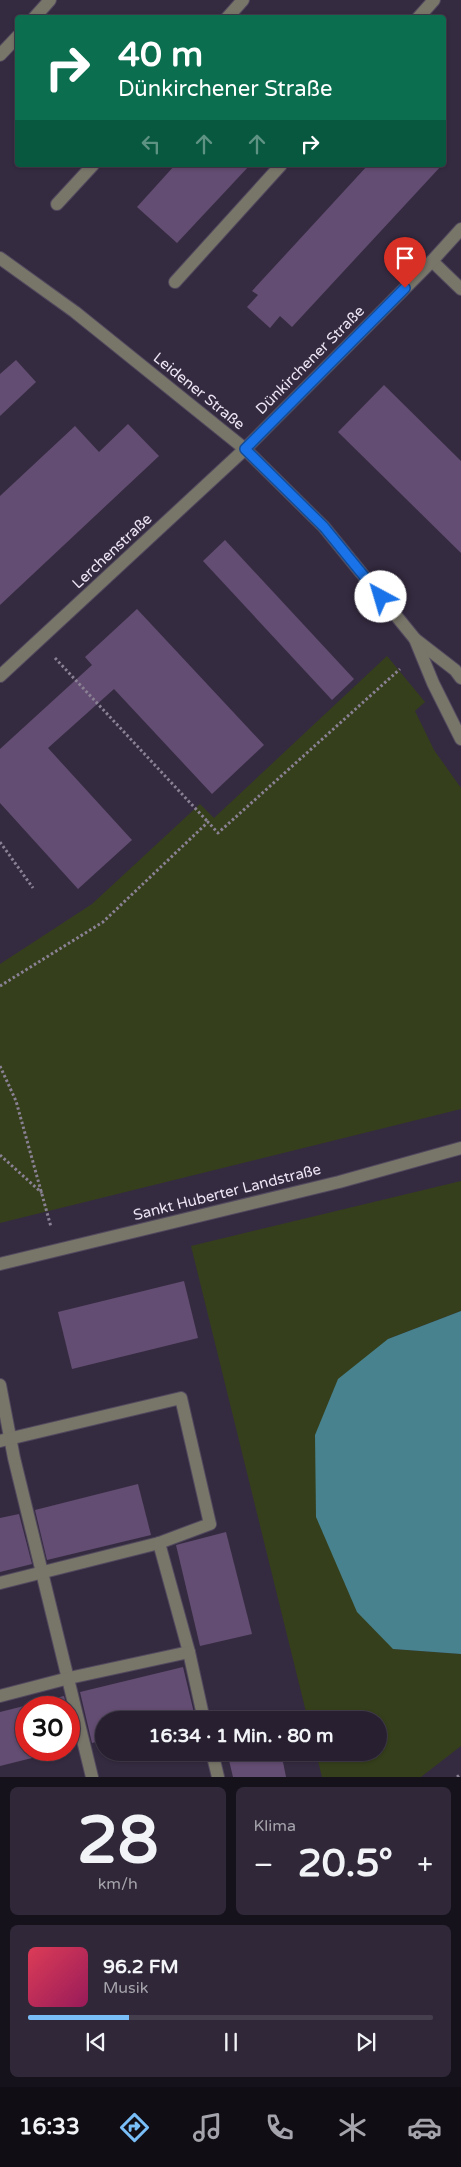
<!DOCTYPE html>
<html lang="de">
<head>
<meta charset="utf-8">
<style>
	:root { --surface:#282031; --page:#302839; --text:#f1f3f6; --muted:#a5a3ab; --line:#443e4d; --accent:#7abef8 }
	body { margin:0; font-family:"Varela Round",sans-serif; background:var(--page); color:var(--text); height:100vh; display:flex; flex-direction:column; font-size:19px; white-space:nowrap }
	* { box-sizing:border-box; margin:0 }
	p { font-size:16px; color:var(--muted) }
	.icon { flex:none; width:28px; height:28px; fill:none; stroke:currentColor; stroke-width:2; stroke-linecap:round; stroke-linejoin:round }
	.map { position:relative; height:1777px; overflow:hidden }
	.side { display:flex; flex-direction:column; gap:10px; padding:10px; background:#16121b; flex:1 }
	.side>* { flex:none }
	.top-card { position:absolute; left:15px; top:15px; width:431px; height:152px; border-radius:5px; box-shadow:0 1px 4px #0004,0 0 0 1px var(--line); background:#0b6e4f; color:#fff; overflow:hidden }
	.speed { position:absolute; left:15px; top:1696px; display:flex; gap:10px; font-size:25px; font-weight:700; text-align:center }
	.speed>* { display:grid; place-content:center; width:65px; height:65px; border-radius:50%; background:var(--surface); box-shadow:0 1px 4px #0004,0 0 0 1px var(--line); line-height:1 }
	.speed .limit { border:8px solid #d22; background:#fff; color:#111 }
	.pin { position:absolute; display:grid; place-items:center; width:42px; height:42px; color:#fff; margin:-51px -21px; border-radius:50% 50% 50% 0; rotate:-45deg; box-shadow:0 0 5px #0007 }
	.pin .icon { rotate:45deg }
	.me { position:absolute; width:55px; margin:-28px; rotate:321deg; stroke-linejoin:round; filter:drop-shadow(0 0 4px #0008) }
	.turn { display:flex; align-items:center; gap:18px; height:105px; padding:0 20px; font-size:22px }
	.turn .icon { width:65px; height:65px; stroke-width:2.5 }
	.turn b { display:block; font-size:35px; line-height:42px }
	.lanes { display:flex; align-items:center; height:48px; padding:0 20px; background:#0003; justify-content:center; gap:25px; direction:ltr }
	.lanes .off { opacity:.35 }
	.big { font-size:38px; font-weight:800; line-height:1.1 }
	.side .widget { flex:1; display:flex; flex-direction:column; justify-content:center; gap:8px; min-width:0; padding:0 18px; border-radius:8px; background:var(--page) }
	.side .dial { align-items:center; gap:0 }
	.dial b { font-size:65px; line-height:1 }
	.song { display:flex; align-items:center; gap:15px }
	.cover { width:60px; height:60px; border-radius:8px; background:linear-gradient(135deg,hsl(350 70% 55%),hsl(330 70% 35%)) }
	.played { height:5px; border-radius:2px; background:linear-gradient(90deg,var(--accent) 25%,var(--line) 25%) }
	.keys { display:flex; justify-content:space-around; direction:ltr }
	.heat { display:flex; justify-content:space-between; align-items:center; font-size:28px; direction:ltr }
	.side .tiles { flex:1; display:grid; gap:10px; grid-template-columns:1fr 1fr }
	.widget:last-child { grid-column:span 2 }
	.trip { position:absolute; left:95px; top:1711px; width:292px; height:50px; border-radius:25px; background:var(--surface); box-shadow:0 1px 4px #0004,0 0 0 1px var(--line); font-weight:800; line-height:50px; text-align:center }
	.tab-bar { display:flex; height:80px; justify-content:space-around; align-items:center; background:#100d14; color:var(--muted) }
	.tab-bar .icon { width:35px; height:35px }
	.tab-bar .current { color:var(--accent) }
	.tab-bar b { font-size:22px; color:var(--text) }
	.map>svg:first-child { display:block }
	.green { fill:#353f1b }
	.water { fill:#47828e }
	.building { fill:#634d72 }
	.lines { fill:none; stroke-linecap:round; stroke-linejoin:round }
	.minor-casing { stroke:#52495e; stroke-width:14 }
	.path { stroke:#8a8194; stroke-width:3; stroke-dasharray:2.5 2.5; stroke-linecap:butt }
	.minor { stroke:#787569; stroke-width:12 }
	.route-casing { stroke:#114b97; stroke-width:12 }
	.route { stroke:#1a73e8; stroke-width:9 }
	.labels { text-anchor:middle; stroke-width:5; stroke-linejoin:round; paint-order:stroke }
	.street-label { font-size:15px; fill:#ece5f4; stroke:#352b41 }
</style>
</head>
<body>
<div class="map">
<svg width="461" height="1777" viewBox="0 0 461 1777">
	<rect width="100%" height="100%" fill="#352b41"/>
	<g class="green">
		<polygon points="387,656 425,702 415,711 434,750 461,788 461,1109 0,1223 0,964 92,904 200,804 214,818"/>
		<polygon points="461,1181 461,1311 388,1339 394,1649 461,1654 461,1746 421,1777 322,1777 316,1753 379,1752 379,1720 308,1720 191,1246"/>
	</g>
	<polygon class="water" points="461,1311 461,1654 393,1649 357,1612 316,1517 315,1435 338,1379 388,1339"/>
	<g class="building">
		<polygon points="175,165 250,165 177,243 137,207"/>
		<polygon points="368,165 442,165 292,327 280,316 270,328 247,307 258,295 252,291"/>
		<polygon points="16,360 36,382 0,416 0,374"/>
		<polygon points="384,385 461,461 461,553 338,432"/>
		<polygon points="128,424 159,456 0,605 0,496 75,426 99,452"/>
		<polygon points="225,540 354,679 332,700 203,561"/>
		<polygon points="137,609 264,745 212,794 114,689 48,748 132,840 78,889 0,803 0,749 92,665 85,657"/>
		<polygon points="184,1281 198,1338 72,1369 58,1312"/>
		<polygon points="138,1484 151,1535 47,1560 35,1510"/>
		<polygon points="19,1514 32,1564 0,1572 0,1518"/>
		<polygon points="226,1532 252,1634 200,1646 176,1545"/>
		<polygon points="183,1667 195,1717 182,1720 104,1720 104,1740 92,1743 80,1692"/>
		<polygon points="64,1696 67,1708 26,1708 26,1750 64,1750 0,1766 0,1712"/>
		<polygon points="227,1752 281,1752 286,1777 233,1777"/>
	</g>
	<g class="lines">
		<defs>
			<g id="minor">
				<polyline points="34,18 50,0"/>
				<polyline points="227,18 243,0"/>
				<polyline points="418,18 434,0"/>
				<polyline points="0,55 18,36"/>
				<polyline points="57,204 93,165"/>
				<polyline points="0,258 75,312 245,449 324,527 415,639 455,670 461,678"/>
				<polyline points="432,261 461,289"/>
				<polyline points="175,282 281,165"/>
				<polyline points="415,639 433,683 461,739"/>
				<polyline points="0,676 245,449 432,261 461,229"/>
				<polyline points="0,1264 339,1182 461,1148"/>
				<polyline points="0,1385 14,1458 92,1777"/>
				<polyline points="0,1441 181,1398 210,1524 159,1543 0,1583"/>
				<polyline points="159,1543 189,1652 204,1720"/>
				<polyline points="0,1696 69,1678 189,1652"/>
				<polyline points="212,1752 218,1777"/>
			</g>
		</defs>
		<use href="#minor" class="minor-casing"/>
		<g class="path">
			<polyline points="55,658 208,822"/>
			<polyline points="0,842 33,888"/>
			<polyline points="0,986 103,922 208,822 218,833 400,669"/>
			<polyline points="0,1066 16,1101 51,1227"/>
			<polyline points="0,1155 42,1193"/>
			<polyline points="457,1777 461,1774"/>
		</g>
		<use href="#minor" class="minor"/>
	</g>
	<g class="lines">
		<defs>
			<polyline id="route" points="381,597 324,527 245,449 405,288"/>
		</defs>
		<use href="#route" class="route-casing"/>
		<use href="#route" class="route"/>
	</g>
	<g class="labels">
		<g class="street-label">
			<text transform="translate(310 360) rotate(-45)" y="5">Dünkirchener Straße</text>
			<text transform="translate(199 391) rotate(39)" y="5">Leidener Straße</text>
			<text transform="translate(112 551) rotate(-43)" y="5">Lerchenstraße</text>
			<text transform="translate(227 1192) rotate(-14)" y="5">Sankt Huberter Landstraße</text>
		</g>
	</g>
</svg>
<div class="speed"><div class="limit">30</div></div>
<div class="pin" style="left:405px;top:288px;background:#d93025"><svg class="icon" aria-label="arrive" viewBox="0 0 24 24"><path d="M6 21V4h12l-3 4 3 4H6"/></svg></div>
<svg class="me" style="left:381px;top:597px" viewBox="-20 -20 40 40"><circle r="19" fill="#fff"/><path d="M0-13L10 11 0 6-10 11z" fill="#1a73e8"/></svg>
<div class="trip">16:34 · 1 Min. · 80 m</div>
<div class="top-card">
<div class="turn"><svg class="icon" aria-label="right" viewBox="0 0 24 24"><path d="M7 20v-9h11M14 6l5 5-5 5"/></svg><div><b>40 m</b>Dünkirchener Straße</div></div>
<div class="lanes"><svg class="icon off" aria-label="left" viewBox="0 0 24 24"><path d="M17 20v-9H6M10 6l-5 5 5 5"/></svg><svg class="icon off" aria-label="ahead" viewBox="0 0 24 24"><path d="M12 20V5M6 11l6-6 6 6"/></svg><svg class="icon off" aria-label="ahead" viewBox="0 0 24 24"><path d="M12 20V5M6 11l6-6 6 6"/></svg><svg class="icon" aria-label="right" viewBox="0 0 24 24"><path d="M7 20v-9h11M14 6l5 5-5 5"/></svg></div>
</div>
</div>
<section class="side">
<div class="tiles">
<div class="widget dial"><b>28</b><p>km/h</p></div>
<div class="widget"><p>Klima</p>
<div class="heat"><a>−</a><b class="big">20.5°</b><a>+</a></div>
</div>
<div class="widget">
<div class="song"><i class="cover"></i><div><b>96.2 FM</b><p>Musik</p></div></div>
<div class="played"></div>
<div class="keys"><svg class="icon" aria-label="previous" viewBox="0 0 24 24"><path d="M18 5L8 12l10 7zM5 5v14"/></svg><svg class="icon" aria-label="pause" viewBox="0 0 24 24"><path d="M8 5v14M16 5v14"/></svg><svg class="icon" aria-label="next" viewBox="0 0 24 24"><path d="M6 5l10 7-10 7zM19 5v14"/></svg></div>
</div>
</div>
</section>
<nav class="tab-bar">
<b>16:33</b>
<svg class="icon current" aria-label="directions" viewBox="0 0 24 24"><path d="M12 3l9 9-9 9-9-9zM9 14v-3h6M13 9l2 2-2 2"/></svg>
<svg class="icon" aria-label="music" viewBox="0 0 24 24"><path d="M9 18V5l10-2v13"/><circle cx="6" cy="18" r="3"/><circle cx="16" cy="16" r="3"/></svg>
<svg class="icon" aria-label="phone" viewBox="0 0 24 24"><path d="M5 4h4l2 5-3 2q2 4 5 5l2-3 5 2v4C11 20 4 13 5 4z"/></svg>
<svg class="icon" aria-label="climate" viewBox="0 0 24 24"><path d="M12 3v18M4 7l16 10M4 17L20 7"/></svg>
<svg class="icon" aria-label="car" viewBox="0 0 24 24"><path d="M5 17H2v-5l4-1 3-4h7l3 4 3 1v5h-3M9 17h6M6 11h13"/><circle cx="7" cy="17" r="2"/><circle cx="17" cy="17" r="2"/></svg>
</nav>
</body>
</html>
